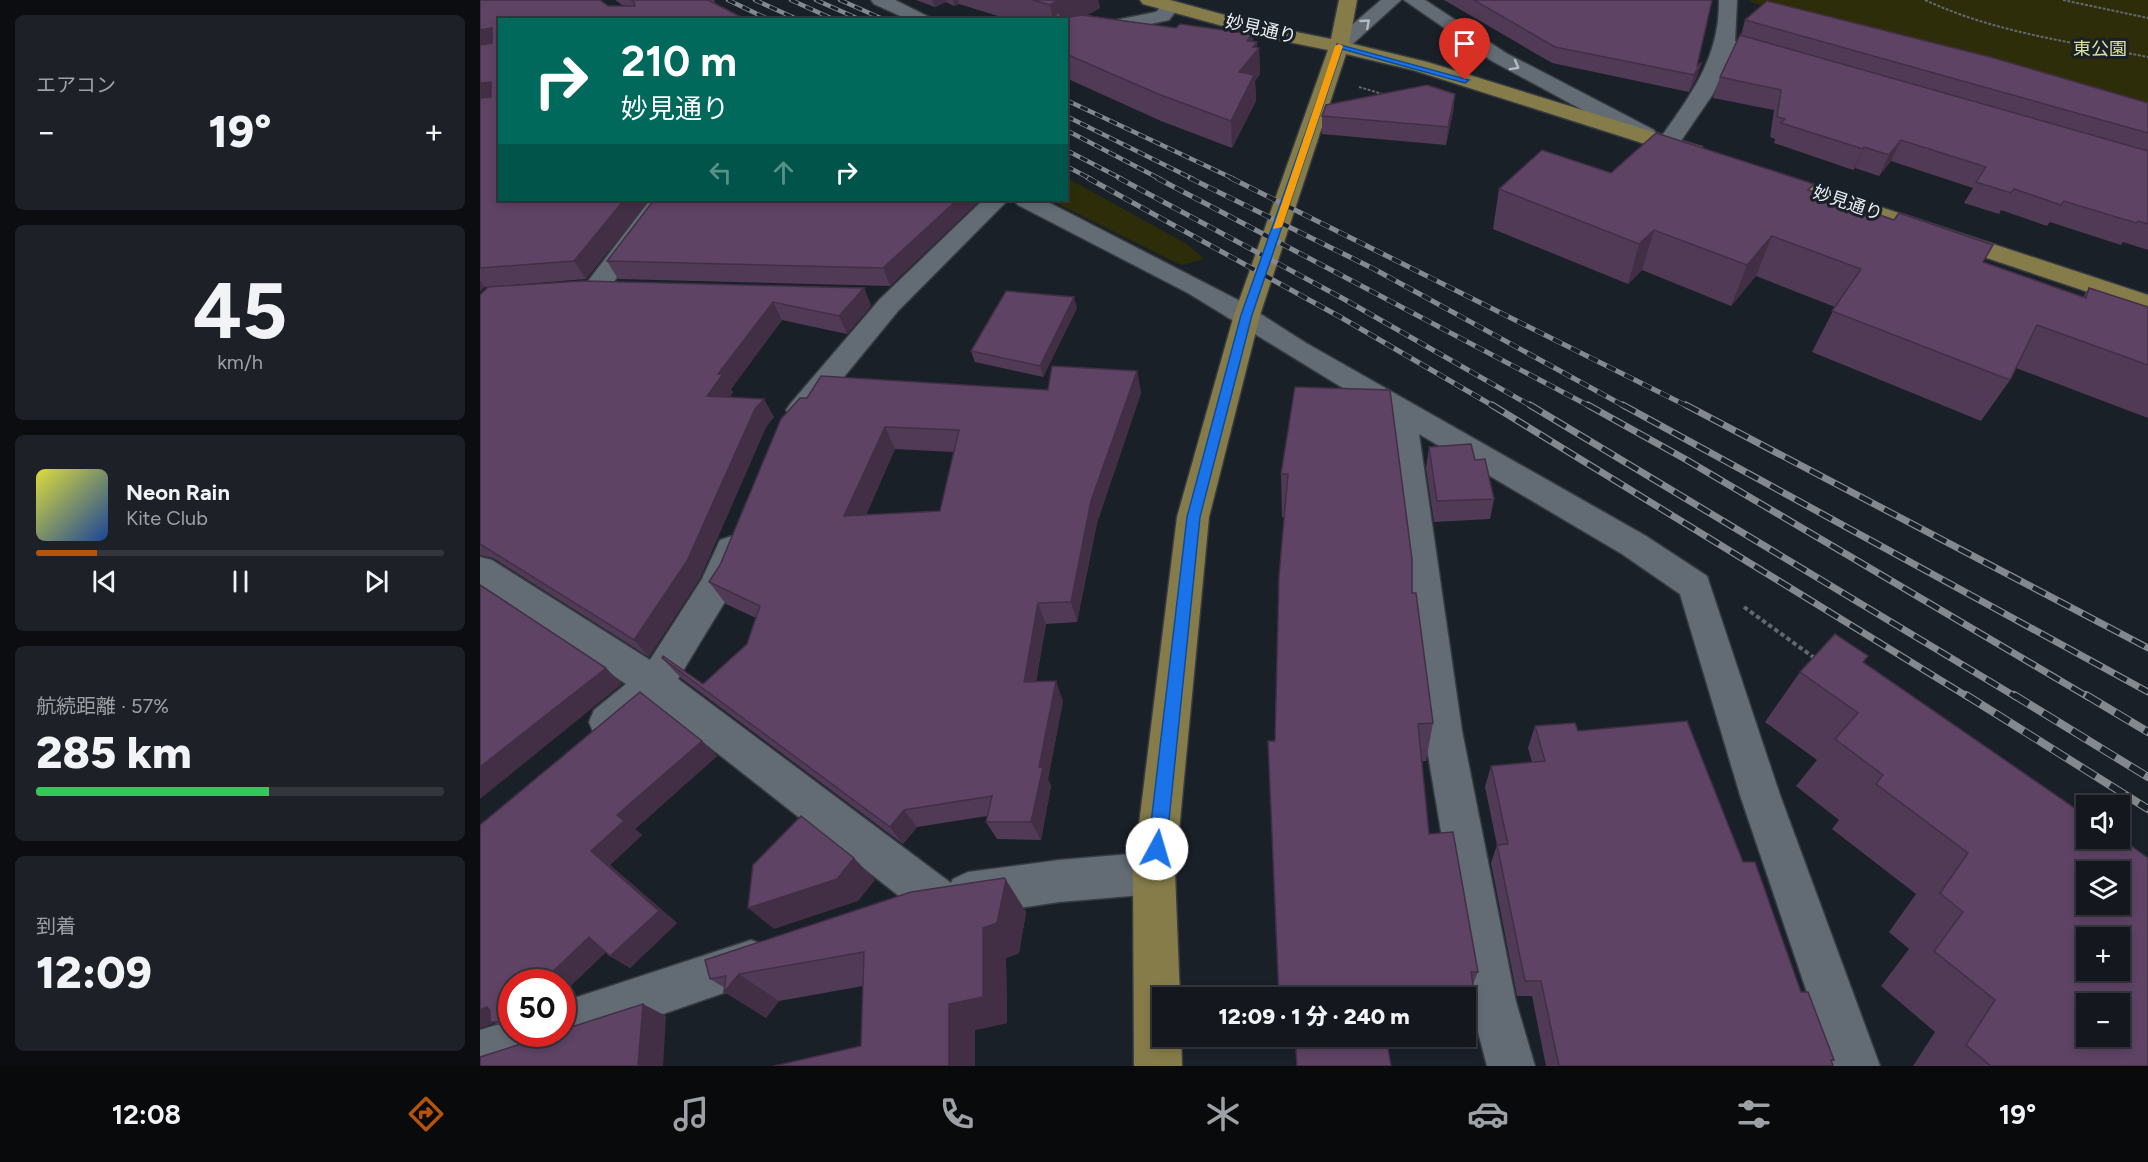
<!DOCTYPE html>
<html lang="ja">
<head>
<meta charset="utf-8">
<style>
	:root { --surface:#14181e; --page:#1d2127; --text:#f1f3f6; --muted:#9da0a4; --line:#33373c; --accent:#b45309 }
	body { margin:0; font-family:Figtree,"Noto Sans JP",sans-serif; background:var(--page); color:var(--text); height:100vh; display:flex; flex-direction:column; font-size:22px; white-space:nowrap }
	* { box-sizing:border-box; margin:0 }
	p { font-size:20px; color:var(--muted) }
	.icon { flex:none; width:33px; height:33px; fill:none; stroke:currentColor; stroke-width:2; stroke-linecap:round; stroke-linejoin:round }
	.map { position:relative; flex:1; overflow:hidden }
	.panel { display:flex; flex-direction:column; gap:15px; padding:15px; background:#0b0d10; width:480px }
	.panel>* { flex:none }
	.banner { position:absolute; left:18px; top:18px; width:570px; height:183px; border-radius:0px; box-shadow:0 3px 9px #0003,0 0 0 2px var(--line); background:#00695c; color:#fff; overflow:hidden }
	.buttons { position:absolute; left:1596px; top:795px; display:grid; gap:12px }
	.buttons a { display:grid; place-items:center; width:54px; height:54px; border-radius:0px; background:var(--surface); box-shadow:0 3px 9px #0003,0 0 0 2px var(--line); font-size:30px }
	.speed { position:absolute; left:18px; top:969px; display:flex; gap:12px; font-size:30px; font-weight:700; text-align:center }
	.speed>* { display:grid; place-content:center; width:78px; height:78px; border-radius:50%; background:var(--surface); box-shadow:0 3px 9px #0003,0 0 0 2px var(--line); line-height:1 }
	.speed .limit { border:9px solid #d22; background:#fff; color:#111 }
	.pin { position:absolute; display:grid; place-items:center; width:51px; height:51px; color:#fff; margin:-62px -26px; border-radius:50% 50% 50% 0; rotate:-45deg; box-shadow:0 0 6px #0007 }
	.pin .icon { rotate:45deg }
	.me { position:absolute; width:66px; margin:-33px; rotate:6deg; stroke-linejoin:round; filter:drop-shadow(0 0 4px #0008) }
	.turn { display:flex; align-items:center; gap:21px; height:126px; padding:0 24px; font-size:27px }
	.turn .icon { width:78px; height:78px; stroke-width:2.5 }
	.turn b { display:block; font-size:42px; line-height:51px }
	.lanes { display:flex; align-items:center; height:57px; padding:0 24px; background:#0003; justify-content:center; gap:30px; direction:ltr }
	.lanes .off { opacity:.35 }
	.big { font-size:45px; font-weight:800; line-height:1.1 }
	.panel .card { flex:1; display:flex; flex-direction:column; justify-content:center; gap:9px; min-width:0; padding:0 21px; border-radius:9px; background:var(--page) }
	.panel .dial { align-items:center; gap:0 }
	.dial b { font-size:78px; line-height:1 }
	.song { display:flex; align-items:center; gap:18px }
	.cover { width:72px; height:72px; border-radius:9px; background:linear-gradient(135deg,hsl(60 70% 55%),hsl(220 70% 35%)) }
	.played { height:6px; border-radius:3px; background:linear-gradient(90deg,var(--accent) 15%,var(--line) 15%) }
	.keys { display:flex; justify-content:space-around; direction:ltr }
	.heat { display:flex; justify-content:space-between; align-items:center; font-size:33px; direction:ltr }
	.charge { height:9px; border-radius:4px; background:linear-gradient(90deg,#34c759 57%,var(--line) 0) }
	.trip { position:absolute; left:672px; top:987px; width:324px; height:60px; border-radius:0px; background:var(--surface); box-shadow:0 3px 9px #0003,0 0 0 2px var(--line); font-weight:800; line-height:60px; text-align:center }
	.tabs { display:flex; height:96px; justify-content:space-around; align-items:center; background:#080a0c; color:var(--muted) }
	.tabs .icon { width:42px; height:42px }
	.tabs .selected { color:var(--accent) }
	.tabs b { font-size:27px; color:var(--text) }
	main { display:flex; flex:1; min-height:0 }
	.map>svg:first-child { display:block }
	.green { fill:#2d2e09 }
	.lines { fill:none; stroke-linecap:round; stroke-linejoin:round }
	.minor-casing { stroke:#373c43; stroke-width:3 }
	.major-casing { stroke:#373c43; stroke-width:3 }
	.path-far1 { stroke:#63686f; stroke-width:2; stroke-dasharray:3 1.5; stroke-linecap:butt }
	.path { stroke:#63686f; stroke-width:4; stroke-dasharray:4.5 3; stroke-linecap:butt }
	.minor { fill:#636b74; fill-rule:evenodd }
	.major { fill:#867c4a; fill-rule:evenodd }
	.rail-far3-casing { stroke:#848990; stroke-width:4.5 }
	.rail-far2-casing { stroke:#848990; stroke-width:5 }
	.rail-far1-casing { stroke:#848990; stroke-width:7 }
	.rail-casing { stroke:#848990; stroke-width:8 }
	.rail-far3 { stroke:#1a2028; stroke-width:3; stroke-dasharray:8; stroke-linecap:butt }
	.rail-far2 { stroke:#1a2028; stroke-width:4; stroke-dasharray:10; stroke-linecap:butt }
	.rail-far1 { stroke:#1a2028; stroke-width:4.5; stroke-dasharray:14; stroke-linecap:butt }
	.rail { stroke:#1a2028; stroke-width:6; stroke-dasharray:17; stroke-linecap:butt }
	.wall { fill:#513a56; fill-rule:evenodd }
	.shaded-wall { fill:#422f46 }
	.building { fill:#5e4364; stroke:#422f46; stroke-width:1.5; fill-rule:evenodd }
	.oneway { stroke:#b4bac1 }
	.route { fill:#1a73e8; stroke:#114b97; stroke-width:1.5 }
	.slow { fill:#f59e0b }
	.labels { text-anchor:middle; stroke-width:6; stroke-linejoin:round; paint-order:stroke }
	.far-street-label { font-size:18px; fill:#eaeef4; stroke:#1a2028 }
	.far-park-label { font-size:18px; fill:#dce29a; stroke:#1a2028 }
</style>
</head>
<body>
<main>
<section class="panel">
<div class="card"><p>エアコン</p>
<div class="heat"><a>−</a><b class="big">19°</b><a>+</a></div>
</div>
<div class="card dial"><b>45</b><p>km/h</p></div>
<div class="card">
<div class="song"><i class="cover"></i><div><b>Neon Rain</b><p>Kite Club</p></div></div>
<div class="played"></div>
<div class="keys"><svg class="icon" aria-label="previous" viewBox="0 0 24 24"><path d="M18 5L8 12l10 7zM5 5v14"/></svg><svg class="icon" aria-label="pause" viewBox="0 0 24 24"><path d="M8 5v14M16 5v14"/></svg><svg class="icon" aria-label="next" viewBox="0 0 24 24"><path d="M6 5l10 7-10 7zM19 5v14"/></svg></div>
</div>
<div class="card"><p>航続距離 · 57%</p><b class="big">285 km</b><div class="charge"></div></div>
<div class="card"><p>到着</p><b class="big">12:09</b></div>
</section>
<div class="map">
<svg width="1668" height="1066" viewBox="0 0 1668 1066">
	<rect width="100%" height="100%" fill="#1a2028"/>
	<g class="green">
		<polygon points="1270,0 1668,0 1668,113 1271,2"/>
		<polygon points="587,178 705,243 724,259 701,265 570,200 586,200"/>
	</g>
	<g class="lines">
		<defs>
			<g id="minor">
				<polygon points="391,0 415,0 455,20 429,20 394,4"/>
				<polygon points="901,0 921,0 866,50 852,50 849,46 852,42"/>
				<polygon points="924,0 945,0 1026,53 1174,130 1177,135 1174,140 1158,140 1012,61"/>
				<path d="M 1239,0 L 1257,0 L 1255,41 L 1303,54 L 1306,58 L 1303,62 L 1296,64 L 1252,52 L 1233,94 L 1196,148 L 1180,148 L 1177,143 C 1209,97 1240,59 1239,0 Z"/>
				<polygon points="691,1 700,6 689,20 586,42 586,30 676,12 685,2"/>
				<polygon points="170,200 194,200 124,295 115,297 106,295 102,289"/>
				<polygon points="503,200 528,200 418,311 331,417 321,420 311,417 306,410 311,403 400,299"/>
				<polygon points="534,200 564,200 760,301 826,343 1166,536 1227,576 1300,795 1400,1066 1352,1066 1260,795 1200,594 1142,554 939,434 982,731 1036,1002 1055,1066 1007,1066 990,1002 944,731 907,415 708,293 538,205"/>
				<polygon points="252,536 264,540 269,549 249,595 198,679 471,883 473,879 488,872 579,860 674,852 689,858 695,873 689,888 674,894 579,902 488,916 474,910 472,914 457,921 442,914 176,705 142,734 128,739 114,734 109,722 114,710 146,684 0,587 0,557 12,560 170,660 222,579 240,540"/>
				<polygon points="271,940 287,946 293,962 287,978 82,1049 77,1047 76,1051 34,1066 0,1066 0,1030 32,1020 32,1034 82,1034 82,1002"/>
			</g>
			<g id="major">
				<polygon points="660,0 690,0 781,25 851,39 859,0 877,0 869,43 947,62 1222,147 1225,152 1222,157 1206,157 933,70 866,54 780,315 729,517 695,873 700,998 682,998 682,1036 701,1036 702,1066 654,1066 653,873 697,517 754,315 848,50 779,36 663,4"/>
				<polygon points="1291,171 1668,295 1668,312 1283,183 1279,178 1283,173"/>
			</g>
		</defs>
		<use href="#minor" class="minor-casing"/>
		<use href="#major" class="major-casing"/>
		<g class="path-far1">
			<path d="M 1445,0 C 1516,33 1592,42 1668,57"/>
			<polyline points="1583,0 1668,18"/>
			<polyline points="879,87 906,95"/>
		</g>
		<polyline class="path" points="1264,607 1336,659"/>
		<use href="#minor" class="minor"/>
		<use href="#major" class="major"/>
		<defs>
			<g id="rail-far3">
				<polyline points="248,0 290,20"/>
				<polyline points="275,0 319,20"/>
				<polyline points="311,0 355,20"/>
				<polyline points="336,0 381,20"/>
				<polyline points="360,0 405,20"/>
				<polyline points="586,100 754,179"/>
				<polyline points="586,116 713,179"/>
				<polyline points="586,130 680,179"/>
				<polyline points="586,150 642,179"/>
				<polyline points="586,166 611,179"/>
			</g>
			<g id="rail-far2">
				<polyline points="608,178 862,318 1015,407"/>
				<polyline points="639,178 862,298 1053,407"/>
				<polyline points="677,178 1111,407"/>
				<polyline points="710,178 894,269 1146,407"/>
				<polyline points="751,178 1209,407"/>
			</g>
			<g id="rail-far1">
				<polyline points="1012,405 1488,697"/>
				<polyline points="1050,405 1536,697"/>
				<polyline points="1108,405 1205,459 1608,697"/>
				<polyline points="1143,405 1668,692"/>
				<polyline points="1206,405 1668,648"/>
			</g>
			<g id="rail">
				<polyline points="1486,695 1668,809"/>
				<polyline points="1534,695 1668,777"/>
				<polyline points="1606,695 1668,732"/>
			</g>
		</defs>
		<use href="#rail-far3" class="rail-far3-casing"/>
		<use href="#rail-far2" class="rail-far2-casing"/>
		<use href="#rail-far1" class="rail-far1-casing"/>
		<use href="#rail" class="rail-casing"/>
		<use href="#rail-far3" class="rail-far3"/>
		<use href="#rail-far2" class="rail-far2"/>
		<use href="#rail-far1" class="rail-far1"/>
		<use href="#rail" class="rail"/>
	</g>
	<g class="wall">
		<polygon points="0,0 128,6 144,6 135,0 234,0 236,4 20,20 169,200 106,279 5,287 0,291"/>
		<polygon points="436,0 618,0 620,8 607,15 696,28 772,34 773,41 777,42 777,47 779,48 780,74 775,81 776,101 752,148 681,121 586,78 586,20 531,20 479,4 474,6 466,2 455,7"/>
		<polygon points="964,0 1232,0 1217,66 1222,62 1216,79 1209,92 1072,63"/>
		<polygon points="1265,20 1668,103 1668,250 1643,242 1641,245 1570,222 1567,226 1521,210 1519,214 1484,203 1493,188 1411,161 1399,176 1375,168 1373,170 1294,143 1295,139 1290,137 1294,110 1233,98 1240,77 1261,35"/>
		<polygon points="975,94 973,112 966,145 842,134 842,116"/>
		<polygon points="1131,173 1331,191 1503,262 1603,297 1609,288 1668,307 1668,418 1536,368 1530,380 1501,421 1332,352 1355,307 1276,276 1251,306 1162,270 1148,284 1013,229 1019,189"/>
		<polygon points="174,200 496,200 497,203 410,286 138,279 127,261"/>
		<polygon points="384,288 391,306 367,334 302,320 251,389 253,392 250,397 294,417 286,427 220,578 169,657 13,558 0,555 0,295"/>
		<polygon points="597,308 563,377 495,362 491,351"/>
		<path d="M 657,371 L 661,393 L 617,523 L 597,622 L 566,624 L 556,682 L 583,701 L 568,779 L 571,786 L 561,840 L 517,839 L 506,822 L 507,816 L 437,827 L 423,844 L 201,678 L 182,658 L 223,684 L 267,644 L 276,618 L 246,604 L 229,582 L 240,565 L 327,398 L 568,390 ZM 415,449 L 474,452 L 460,511 L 386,515 Z"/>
		<polygon points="806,439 932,593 953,723 946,761 942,761 949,834 998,972 993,984 994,990 986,1010 986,998 799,998 795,741 804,517 802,517 801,474"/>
		<polygon points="949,447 995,460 1014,499 1010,519 954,522 946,468"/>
		<polygon points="1383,662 1668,1066 1433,1066 1455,1032 1401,986 1429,949 1409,932 1436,894 1352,829 1359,820 1316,786 1337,760 1285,722 1320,672"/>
		<polygon points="1055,726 1098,731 1263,862 1321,992 1354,1060 1351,1062 1353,1066 1066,1066 1052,996 1037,996 1011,863 1017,845 1005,787 1011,766 1052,762 1048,748"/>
		<polygon points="222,741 237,756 155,829 162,835 130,865 197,923 150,968 130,956 126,952 82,994 82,982 32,982 32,1031 14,1023 0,1028 0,825"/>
		<polygon points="526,880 546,912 539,953 526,958 527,1023 495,1030 381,1046 383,986 299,1001 286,1018 245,988 230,979"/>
	</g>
	<g class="shaded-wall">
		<polygon points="452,0 466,0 466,2 455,7"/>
		<polygon points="473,0 478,0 479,4 474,6"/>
		<polygon points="579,0 618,0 620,8 586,27 573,20 570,5"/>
		<polygon points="12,28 20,41 0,47 0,30"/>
		<polygon points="772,34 773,55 773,47 777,42 777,50 779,48 780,74 775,81 776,101 752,148 751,121 759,72 767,41"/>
		<polygon points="1222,62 1216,79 1209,92 1214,75"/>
		<polygon points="11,82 20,95 0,100 0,83"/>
		<polygon points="975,94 973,112 966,145 968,127"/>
		<polygon points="1421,140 1411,161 1399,176 1409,155"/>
		<polygon points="1384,147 1375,168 1373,170 1383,149"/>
		<polygon points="144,200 169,200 106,279 94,261"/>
		<polygon points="477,200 496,200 497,203 410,286 403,268"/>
		<polygon points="1174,230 1162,270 1148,284 1159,244"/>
		<polygon points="1292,236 1276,276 1251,306 1267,265"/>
		<polygon points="0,280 5,287 0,291"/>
		<polygon points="384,288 391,306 367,334 359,316"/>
		<polygon points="594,297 597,308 563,377 560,366"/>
		<polygon points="293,302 302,320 251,389 253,392 239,414 227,396 238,374"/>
		<polygon points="657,371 661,393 617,523 597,622 591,602 611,501"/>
		<polygon points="284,399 294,417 286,427 220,578 169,657 154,640 275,409"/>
		<polygon points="405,427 415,449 376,538 364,516"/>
		<polygon points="558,603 566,624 552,702 544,682"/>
		<polygon points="126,668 142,684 0,799 0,767"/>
		<polygon points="576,681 583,701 568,779 571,786 561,840 551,822 559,767"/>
		<polygon points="222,741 237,756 155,829 162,835 130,865 197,923 150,968 130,956 111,851 137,815"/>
		<polygon points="424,810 437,827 423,844 410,827"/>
		<polygon points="374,858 395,880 378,901 294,929 268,908"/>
		<polygon points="526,880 546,912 539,953 526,958 527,1023 495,1030 495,1066 469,1066 469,1004 503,928"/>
		<polygon points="109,937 129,949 82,994 82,982 62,982"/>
		<polygon points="259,974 299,1001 286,1018 244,992"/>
		<polygon points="163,1004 186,1016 183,1066 158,1066"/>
		<polygon points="7,1007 32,1011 32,1026 20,1022 10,1022 14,1023 0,1028 0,1010"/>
	</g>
	<g class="building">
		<polygon points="0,0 120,0 128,6 155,6 154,2 151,0 228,0 267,20 20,20 20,200 144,200 94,261 0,268 0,98 11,97 11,82 0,83 0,45 12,43 12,28 0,30"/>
		<polygon points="552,0 579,0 570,5"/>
		<polygon points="994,0 1232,0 1217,66 1222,62 1214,75 1075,47"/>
		<polygon points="1287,1 1514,58 1668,103 1668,133 1265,20"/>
		<polygon points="579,12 582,19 601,15 696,28 700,24 772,34 767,41 777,42 773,47 779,48 759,72 774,75 751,121 678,94 586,54 586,20 570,20"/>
		<polygon points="1260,35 1668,151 1668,224 1658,221 1656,223 1584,201 1581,205 1534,189 1531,193 1496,182 1506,167 1421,140 1409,155 1384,147 1383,149 1301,123 1305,119 1297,117 1301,90 1240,77"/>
		<polygon points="947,85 975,94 968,127 842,116 846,105"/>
		<polygon points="1176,133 1334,184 1328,190 1414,220 1419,213 1513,245 1503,262 1606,298 1609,288 1668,307 1668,365 1557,325 1530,380 1352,311 1381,269 1292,236 1267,265 1174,230 1159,244 1019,189 1062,150 1131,173"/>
		<polygon points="174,200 477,200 403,268 127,261"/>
		<polygon points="103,281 384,288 359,316 293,302 238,374 243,374 227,396 284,399 275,409 207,561 154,640 0,544 0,295 8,287"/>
		<polygon points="526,291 594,297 560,366 491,351"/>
		<path d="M 572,366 L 657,371 L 611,501 L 591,602 L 558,603 L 544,682 L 576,681 L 559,767 L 563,767 L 551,822 L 506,822 L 512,796 L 424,810 L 410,827 L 182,658 L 183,656 L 223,684 L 267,644 L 280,606 L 229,582 L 240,565 L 301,419 L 320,398 L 327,398 L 341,376 L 568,390 ZM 405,427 L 479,430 L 460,511 L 364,516 Z"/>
		<polygon points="815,387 910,390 932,559 932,593 936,593 953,723 938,724 949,834 973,832 998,972 991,972 994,990 901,998 799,998 788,741 795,741 799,576 808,474 801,474"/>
		<polygon points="991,444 995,460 1005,459 1014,499 957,501 949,447"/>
		<polygon points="0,585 126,668 0,767"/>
		<path d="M 1355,634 L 1388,656 L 1383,662 L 1606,816 L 1606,838 L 1640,838 L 1668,858 L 1668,1066 L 1511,1066 L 1486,1045 L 1515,1000 L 1454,951 L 1483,912 L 1460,893 L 1488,853 L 1396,784 L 1403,775 L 1355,739 L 1378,713 L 1320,672 ZM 1606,872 L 1640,872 L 1640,904 L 1606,904 ZM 1606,938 L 1640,938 L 1640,970 L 1606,970 ZM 1606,1004 L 1640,1004 L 1640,1036 L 1606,1036 Z"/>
		<polygon points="160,692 222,741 137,815 144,821 111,851 179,911 130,956 109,937 62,982 32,982 32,1011 20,1022 10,1022 10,1010 7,1007 0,1010 0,825"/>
		<polygon points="1207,721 1263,862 1275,862 1321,992 1328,992 1354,1060 1351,1060 1353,1066 1079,1066 1061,981 1045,981 1017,845 1028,844 1011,766 1065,761 1055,726 1095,723 1098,731"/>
		<polygon points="321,816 374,858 357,879 268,908 273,865"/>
		<polygon points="524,878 526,880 517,923 503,928 503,997 469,1004 469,1066 294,1066 381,1046 384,952 259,974 244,992 246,976 230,979 225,960 431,892"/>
		<polygon points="163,1004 158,1066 0,1066 0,1057 72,1034 82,1034 82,1030"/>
		<polygon points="815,1036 906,1036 911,1066 817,1066"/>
	</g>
	<defs><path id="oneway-chevron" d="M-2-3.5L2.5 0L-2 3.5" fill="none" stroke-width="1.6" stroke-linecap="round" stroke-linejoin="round" transform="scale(1.5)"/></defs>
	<g class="oneway">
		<use href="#oneway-chevron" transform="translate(886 23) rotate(-41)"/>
		<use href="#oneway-chevron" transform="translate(1035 66) rotate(29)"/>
	</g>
	<polygon class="route" points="857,44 989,80 985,83 862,49 772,315 720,517 686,849 683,855 677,857 671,855 668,849 707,517 761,315"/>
	<polygon class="slow" points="859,44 863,46 802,227 793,229 855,46"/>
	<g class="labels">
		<g class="far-street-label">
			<text transform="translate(781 29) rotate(13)" y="6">妙見通り</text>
			<text transform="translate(1368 203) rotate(19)" y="6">妙見通り</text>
		</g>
		<g class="far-park-label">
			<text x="1620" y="55">東公園</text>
		</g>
	</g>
</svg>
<div class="buttons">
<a><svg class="icon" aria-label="sound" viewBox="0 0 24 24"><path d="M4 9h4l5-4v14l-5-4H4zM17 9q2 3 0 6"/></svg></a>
<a><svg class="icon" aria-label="layers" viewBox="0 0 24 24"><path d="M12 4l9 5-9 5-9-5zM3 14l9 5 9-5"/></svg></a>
<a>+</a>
<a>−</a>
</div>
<div class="speed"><div class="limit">50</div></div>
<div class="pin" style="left:985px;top:80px;background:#d93025"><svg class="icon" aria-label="arrive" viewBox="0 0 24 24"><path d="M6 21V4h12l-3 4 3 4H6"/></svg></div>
<svg class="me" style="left:677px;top:849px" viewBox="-20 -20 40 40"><circle r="19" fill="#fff"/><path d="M0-13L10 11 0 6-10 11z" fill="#1a73e8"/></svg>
<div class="trip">12:09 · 1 分 · 240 m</div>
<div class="banner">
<div class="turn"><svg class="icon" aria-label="right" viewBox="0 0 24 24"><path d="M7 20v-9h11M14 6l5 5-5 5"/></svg><div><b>210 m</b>妙見通り</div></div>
<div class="lanes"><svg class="icon off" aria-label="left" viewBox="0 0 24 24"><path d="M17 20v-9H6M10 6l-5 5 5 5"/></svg><svg class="icon off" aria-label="ahead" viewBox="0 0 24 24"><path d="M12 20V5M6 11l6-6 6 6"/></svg><svg class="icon" aria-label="right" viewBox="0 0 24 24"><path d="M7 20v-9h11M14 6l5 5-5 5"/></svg></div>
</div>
</div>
</main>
<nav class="tabs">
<b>12:08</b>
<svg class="icon selected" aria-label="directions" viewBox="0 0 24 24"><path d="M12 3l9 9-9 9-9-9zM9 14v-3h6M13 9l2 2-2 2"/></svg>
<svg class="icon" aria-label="music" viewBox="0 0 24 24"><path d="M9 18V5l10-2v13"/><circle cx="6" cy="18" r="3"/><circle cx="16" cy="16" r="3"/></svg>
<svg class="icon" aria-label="phone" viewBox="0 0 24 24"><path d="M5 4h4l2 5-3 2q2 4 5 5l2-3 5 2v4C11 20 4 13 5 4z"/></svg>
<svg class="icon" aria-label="climate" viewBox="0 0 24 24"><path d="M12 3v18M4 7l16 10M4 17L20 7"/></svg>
<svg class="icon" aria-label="car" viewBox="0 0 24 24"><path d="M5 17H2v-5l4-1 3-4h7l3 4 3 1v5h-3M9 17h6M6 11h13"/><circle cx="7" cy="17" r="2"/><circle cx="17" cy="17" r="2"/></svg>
<svg class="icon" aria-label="filters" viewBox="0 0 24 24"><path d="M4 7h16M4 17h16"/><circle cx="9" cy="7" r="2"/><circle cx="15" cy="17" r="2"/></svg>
<b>19°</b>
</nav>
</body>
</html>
